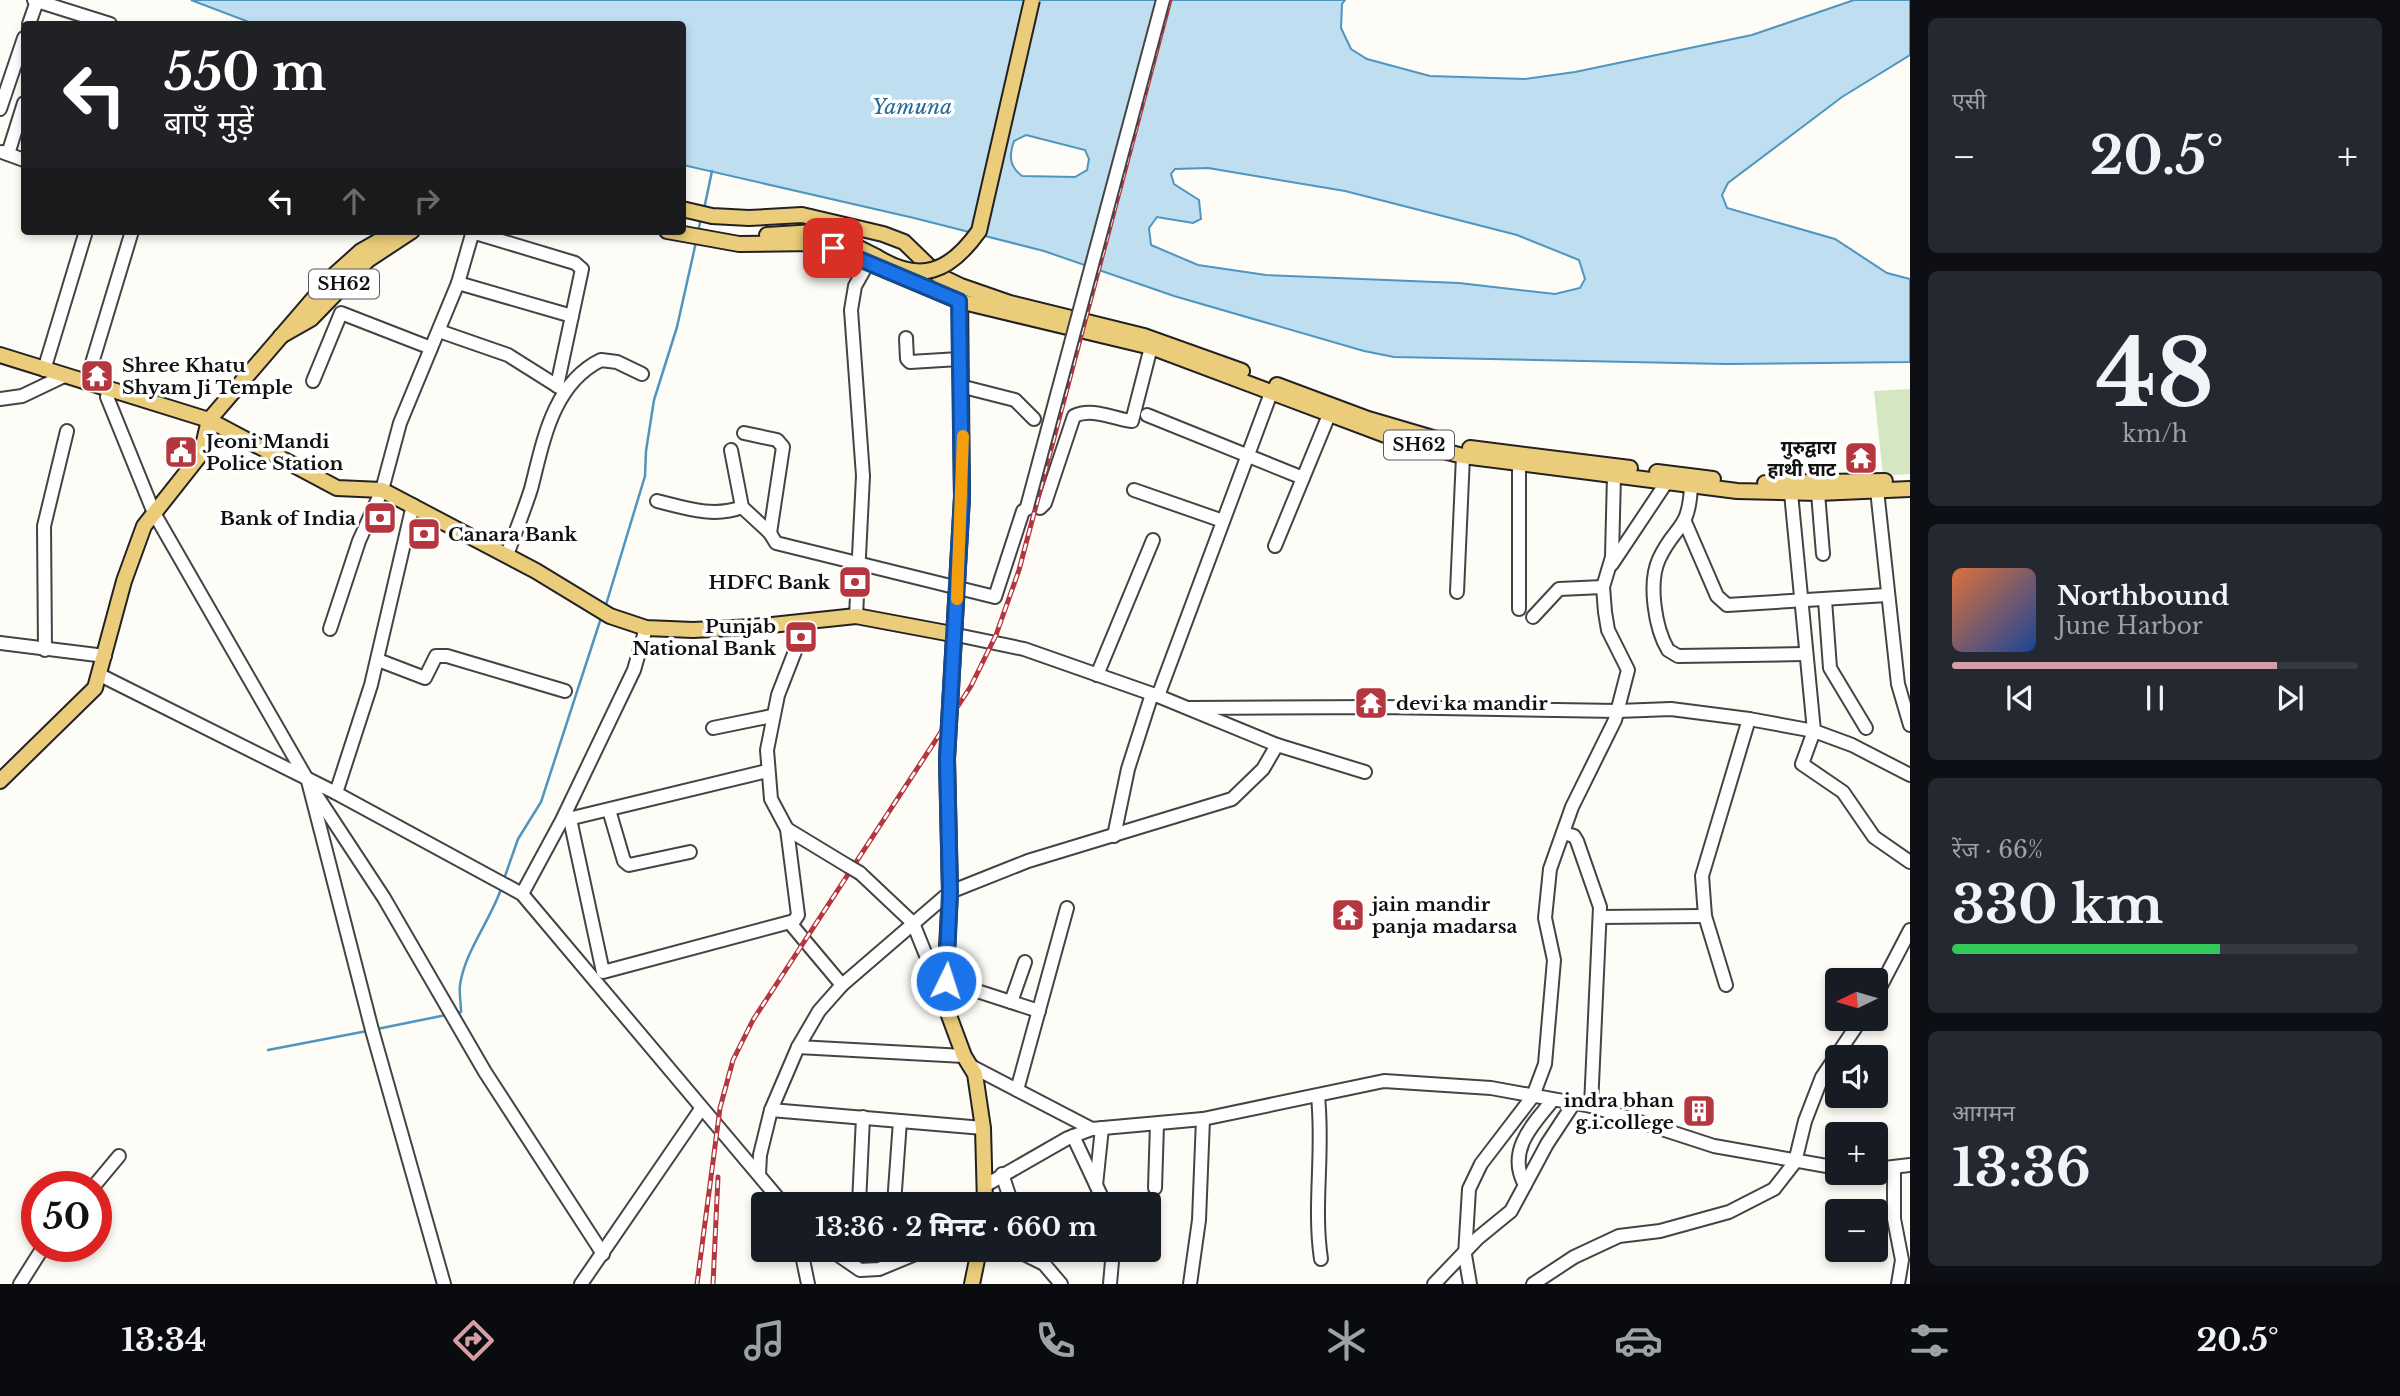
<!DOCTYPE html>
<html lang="hi">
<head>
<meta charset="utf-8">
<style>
	:root { --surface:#171b24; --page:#242831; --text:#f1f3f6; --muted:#9ea1a6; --line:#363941; --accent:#d69ea4 }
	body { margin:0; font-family:"Libre Baskerville","Noto Sans Devanagari",serif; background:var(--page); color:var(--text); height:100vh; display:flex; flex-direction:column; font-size:26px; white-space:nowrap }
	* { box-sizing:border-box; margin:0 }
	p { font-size:23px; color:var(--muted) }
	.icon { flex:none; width:38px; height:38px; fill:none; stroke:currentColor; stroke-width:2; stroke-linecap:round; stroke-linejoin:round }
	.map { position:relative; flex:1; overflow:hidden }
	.drawer { display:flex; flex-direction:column; gap:18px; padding:18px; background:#0d0f14; width:490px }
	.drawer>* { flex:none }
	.guide { position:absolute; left:21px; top:21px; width:665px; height:214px; border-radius:7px; box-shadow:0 4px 10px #0003; background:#202124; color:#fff; overflow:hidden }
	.needle { width:46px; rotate:265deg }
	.buttons { position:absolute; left:1825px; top:968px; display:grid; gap:14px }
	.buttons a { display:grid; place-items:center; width:63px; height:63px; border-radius:7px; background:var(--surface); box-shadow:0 4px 10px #0003; font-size:35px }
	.speed { position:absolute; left:21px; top:1171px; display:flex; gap:14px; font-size:35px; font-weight:700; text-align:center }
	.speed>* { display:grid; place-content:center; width:91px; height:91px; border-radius:50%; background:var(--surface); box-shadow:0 4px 10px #0003; line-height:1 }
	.speed .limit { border:10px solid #d22; background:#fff; color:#111 }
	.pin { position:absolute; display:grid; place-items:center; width:60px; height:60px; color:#fff; margin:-30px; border-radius:14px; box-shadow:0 4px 10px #0006 }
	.me { position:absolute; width:77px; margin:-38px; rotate:4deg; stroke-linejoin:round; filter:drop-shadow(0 0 5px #0008) }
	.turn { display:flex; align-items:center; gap:24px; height:147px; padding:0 28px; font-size:32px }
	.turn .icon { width:91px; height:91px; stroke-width:2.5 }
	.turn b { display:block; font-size:49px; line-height:60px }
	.lanes { display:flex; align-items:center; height:66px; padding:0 28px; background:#0003; justify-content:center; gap:35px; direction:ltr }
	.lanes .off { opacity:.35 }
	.big { font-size:52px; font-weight:800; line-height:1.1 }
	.drawer .tile { flex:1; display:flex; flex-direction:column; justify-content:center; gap:10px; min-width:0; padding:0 24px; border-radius:10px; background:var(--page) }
	.drawer .dial { align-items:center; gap:0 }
	.dial b { font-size:91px; line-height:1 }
	.song { display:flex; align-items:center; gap:21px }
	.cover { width:84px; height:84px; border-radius:10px; background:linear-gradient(135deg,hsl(20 70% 55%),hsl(220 70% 35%)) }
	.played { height:7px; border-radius:4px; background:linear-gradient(90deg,var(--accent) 80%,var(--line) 80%) }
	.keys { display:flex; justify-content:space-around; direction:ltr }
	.heat { display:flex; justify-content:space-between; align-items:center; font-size:38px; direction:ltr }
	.charge { height:10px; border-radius:5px; background:linear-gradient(90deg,#34c759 66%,var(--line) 0) }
	.trip { position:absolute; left:751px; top:1192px; width:410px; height:70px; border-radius:7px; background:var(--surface); box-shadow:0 4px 10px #0003; font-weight:800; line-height:70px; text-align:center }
	.dock { display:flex; height:112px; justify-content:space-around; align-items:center; background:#090b0e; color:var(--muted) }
	.dock .icon { width:49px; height:49px }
	.dock .active { color:var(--accent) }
	.dock b { font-size:32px; color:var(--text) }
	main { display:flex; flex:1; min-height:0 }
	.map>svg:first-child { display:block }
	.green { fill:#d5e6c2 }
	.water { fill:#bfdff1; stroke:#4e95c0; stroke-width:2; fill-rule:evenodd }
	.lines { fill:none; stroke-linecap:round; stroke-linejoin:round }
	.stream { stroke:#4e95c0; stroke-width:2.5 }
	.minor-casing { stroke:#444; stroke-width:16 }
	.major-casing { stroke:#222; stroke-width:18 }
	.minor { stroke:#fff; stroke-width:12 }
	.major { stroke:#eacc7a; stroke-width:14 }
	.rail-casing { stroke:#b4363f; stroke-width:5 }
	.rail { stroke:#fff; stroke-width:2.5; stroke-dasharray:8; stroke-linecap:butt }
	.minor-bridge-casing { stroke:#444; stroke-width:16; stroke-linecap:butt }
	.major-bridge-casing { stroke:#222; stroke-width:18; stroke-linecap:butt }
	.minor-bridge { stroke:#fff; stroke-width:12 }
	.major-bridge { stroke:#eacc7a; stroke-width:14 }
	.route-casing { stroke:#114b97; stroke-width:18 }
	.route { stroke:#1a73e8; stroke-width:12 }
	.slow { stroke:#f59e0b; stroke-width:12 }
	.labels { text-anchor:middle; stroke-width:7; stroke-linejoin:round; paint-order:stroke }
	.shield { fill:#fff; stroke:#585858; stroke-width:2 }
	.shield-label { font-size:18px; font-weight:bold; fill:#111 }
	.poi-label { font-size:19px; font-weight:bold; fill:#111; stroke:#fff; text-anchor:start }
	.water-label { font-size:21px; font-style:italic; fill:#266897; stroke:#fff }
</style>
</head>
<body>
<main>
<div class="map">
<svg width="1910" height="1284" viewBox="0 0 1910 1284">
	<rect width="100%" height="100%" fill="#fefcf6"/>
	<polygon class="green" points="1910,389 1910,474 1883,476 1874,391"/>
	<path class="water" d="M 191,0 L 1345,0 L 1342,4 L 1341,28 L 1351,49 L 1367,59 L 1430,76 L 1525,79 L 1575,72 L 1752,35 L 1854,0 L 1910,0 L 1910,55 L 1842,97 L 1728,183 L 1722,195 L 1727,208 L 1835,239 L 1887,273 L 1910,279 L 1910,362 L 1726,364 L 1394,357 L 1364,351 L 1174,296 L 1044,251 L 914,218 L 683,165 L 682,24 L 254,24 ZM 1026,135 L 1085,150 L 1089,159 L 1087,170 L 1075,177 L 1022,176 C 1009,166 1009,156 1014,141 ZM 1208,168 L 1345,191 L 1517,235 L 1579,260 L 1585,279 L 1580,288 L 1555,294 L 1459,283 L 1266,275 L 1198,265 L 1151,245 L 1149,228 L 1157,217 L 1193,223 L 1201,219 L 1199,200 L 1174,184 L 1171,174 L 1175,169 Z"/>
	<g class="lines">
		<g class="stream">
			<polyline points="704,209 712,171"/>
			<polyline points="698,232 701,218"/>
			<polyline points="605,608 645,476 646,451 654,400 677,327 696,242"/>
			<polyline points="504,879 518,839 541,802 601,618"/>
			<path d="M 456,1013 L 461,1012 C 461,1004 459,993 460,985 C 465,951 490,921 501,889"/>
			<polyline points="377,1029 446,1015"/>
			<polyline points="268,1050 367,1031"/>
		</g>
		<defs>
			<g id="minor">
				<polyline points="34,0 110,24"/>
				<polyline points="29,24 37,1"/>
				<polyline points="0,109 24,38"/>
				<polyline points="2,152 24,160"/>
				<polyline points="8,154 24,103"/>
				<polyline points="472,232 575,263 582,269 557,386"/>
				<polyline points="458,283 572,316"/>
				<polyline points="439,331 508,355 562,389"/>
				<polyline points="906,338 907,359 910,362 959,359"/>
				<polyline points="44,370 86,231"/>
				<polyline points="313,381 341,313 431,348"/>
				<polyline points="86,383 132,231"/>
				<polyline points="960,386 1015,400 1034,419"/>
				<polyline points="109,390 107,397 154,513 308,781 372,1030 444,1284"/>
				<polyline points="0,399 22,396 64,376"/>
				<polyline points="1147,415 1303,478"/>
				<polyline points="744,433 777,440 783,447 770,533 776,543 995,597 1023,511 1030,507"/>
				<polyline points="731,450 742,507 770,533"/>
				<polyline points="1519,465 1519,609"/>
				<path d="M 1691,486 C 1689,532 1675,524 1659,559 C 1648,583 1655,628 1668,650 L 1678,656 L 1804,654"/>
				<polyline points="1134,490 1223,521"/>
				<polyline points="1877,490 1898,684 1910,725"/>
				<polyline points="1791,493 1814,731 1802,764 1843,792 1874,837 1910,862"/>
				<polyline points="1818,493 1823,554"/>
				<path d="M 657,501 C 685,508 714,518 742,507"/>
				<path d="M 1040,508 L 1045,503 L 1074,416 C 1092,407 1114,419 1132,421 L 1151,347"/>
				<polyline points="1685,522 1717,596 1727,605 1887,595"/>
				<polyline points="1275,546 1329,415"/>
				<path d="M 507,555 C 515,533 524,511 531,489 C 543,443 552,384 601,360 L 617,362 L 642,374"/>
				<polyline points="1612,564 1666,483"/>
				<polyline points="1457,592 1463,456"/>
				<polyline points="1825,600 1830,668 1866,728"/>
				<polyline points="856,616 863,476 851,310 855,286 868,263"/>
				<polyline points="1533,617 1559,589 1603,587"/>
				<polyline points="330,629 359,541 382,490 400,423 458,283 473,231"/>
				<polyline points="952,634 1024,649 1158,696 1277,745 1365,772"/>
				<polyline points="0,643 105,656"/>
				<polyline points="45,650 44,526 67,431"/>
				<polyline points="378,660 425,678 436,656 447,656 565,691"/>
				<polyline points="100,675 336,793 522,894 783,1204"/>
				<polyline points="1097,675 1153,540"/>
				<polyline points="1158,696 1271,393"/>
				<polyline points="1189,708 1383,707 1618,711 1671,709 1749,719 1814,731 1852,745 1910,775"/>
				<polyline points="713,728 772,716"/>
				<polyline points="313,790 384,898 485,1072 603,1254"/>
				<polyline points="336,793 371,685 413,505"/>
				<polyline points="609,810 624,861 629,865 690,852"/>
				<polyline points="570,819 603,972 794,921 798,915 787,829 771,799 767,750 778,695 806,623"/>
				<polyline points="564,820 767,771"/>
				<polyline points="787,829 848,866"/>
				<polyline points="1563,833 1574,836 1577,841 1600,907 1591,1106"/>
				<polyline points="1114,836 1128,769 1152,694"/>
				<polyline points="860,873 913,923 942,995"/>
				<polyline points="522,894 562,820 634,670 646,628"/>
				<polyline points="1600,917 1705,916"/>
				<polyline points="790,923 842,985"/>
				<polyline points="946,981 1039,1011"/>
				<polyline points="1726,985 1705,916 1702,876 1749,719"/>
				<polyline points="1876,995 1910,930"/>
				<polyline points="1011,1002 1025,962"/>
				<polyline points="798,1047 964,1056"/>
				<polyline points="969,1065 1092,1129"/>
				<polyline points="1017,1090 1067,908"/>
				<path d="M 1318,1097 C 1324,1152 1313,1205 1321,1259"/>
				<polyline points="771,1110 983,1128"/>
				<polyline points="1073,1136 1105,1204"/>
				<polyline points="1894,1168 1894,1219 1902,1260 1898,1284"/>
				<polyline points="1876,1169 1910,1165"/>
				<polyline points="759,1174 760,1155 771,1110 798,1047 819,1011 842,985 950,892 1028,861 1232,799 1263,769 1277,745"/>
				<polyline points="1002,1174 1012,1204"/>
				<polyline points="986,1185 1068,1138 1092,1129 1203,1119 1384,1081 1491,1088 1591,1106 1714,1146 1838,1168"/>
				<polyline points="1096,1185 1102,1128"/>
				<path d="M 1525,1185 C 1506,1151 1533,1124 1553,1100"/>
				<polyline points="94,1186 119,1156"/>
				<polyline points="1155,1188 1157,1124"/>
				<polyline points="859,1204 863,1117"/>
				<polyline points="894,1204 900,1121"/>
				<polyline points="801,1250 808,1284"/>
				<polyline points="831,1250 860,1270 879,1269 925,1250"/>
				<polyline points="1016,1250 1044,1264 1061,1284"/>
				<polyline points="20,1284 44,1246"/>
				<polyline points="581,1284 701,1109"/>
				<polyline points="1110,1284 1113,1250"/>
				<polyline points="1190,1284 1199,1220 1203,1119"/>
				<polyline points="1434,1284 1478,1238 1511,1211 1547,1144 1574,1103"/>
				<polyline points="1470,1284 1465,1255 1469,1189 1481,1164 1533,1096 1545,1064 1554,960 1545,918 1550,869 1572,807 1615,720 1628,670 1608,630 1605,612 1603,587 1612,557 1614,475"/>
				<polyline points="1533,1284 1574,1257 1619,1236 1660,1231 1729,1212 1774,1189 1795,1162 1805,1121 1822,1077 1862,1018"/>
			</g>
			<g id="major">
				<polyline points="682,209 712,216 749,218 802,215 883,234 904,242 938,275 961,286 1010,303 1144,336 1242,371"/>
				<polyline points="667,231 739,244 814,243 833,248 959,301 1151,347 1396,439 1463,456 1737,491 1818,493 1910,489"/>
				<polyline points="767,235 814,232 833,235 875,256"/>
				<polyline points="960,295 962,497 947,759 950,892 944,1002 964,1056 975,1074 983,1128 985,1204"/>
				<polyline points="281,336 311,319 368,260 412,231"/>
				<polyline points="0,355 209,420 337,488 382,490 536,571 610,616 646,628 693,630 753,627 856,616 952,634"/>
				<polyline points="1277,385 1368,419 1443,441"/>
				<polyline points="1470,448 1630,468"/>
				<polyline points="1657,472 1713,479"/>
				<polyline points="1765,483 1885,481"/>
				<polyline points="0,781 95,688 124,581 144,526 201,454 209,420 332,277 361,251 396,231"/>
				<polyline points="972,1284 979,1250"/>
			</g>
		</defs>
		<use href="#minor" class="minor-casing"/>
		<use href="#major" class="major-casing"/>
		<use href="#minor" class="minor"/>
		<use href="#major" class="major"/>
		<defs>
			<g id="rail">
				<polyline points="697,1284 720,1108 733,1060 753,1020 971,686 996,635 1019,570 1170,0"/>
				<polyline points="713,1284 718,1177"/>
			</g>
		</defs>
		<use href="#rail" class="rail-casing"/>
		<use href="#rail" class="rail"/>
		<defs>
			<g id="minor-bridge">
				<polyline points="1027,507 1163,0"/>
				<polyline points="848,866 860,873"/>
			</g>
			<path id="major-bridge" d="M 875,256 C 920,284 949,273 979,231 L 1032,0"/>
		</defs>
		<use href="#minor-bridge" class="minor-bridge-casing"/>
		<use href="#major-bridge" class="major-bridge-casing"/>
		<use href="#minor-bridge" class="minor-bridge"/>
		<use href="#major-bridge" class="major-bridge"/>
	</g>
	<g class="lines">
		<defs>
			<polyline id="route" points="833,248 959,301 962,497 947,759 950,892 946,981"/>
		</defs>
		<use href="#route" class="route-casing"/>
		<use href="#route" class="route"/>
		<polyline class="slow" points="957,599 963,436"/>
	</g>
	<defs>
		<symbol id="temple-square" viewBox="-11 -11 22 22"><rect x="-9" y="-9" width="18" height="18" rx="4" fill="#b4363f" stroke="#fff"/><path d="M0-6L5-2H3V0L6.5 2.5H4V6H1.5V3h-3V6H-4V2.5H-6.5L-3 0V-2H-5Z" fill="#fff"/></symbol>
		<symbol id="civic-square" viewBox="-11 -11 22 22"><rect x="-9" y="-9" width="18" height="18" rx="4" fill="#b4363f" stroke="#fff"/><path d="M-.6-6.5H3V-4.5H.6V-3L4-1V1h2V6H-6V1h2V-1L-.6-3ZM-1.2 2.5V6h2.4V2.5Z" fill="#fff"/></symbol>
		<symbol id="bank-square" viewBox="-11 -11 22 22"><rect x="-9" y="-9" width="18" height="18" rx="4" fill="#b4363f" stroke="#fff"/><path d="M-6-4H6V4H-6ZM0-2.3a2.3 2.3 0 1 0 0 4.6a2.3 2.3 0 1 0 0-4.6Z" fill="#fff"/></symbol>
		<symbol id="building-square" viewBox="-11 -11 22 22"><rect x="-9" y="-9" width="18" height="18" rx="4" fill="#b4363f" stroke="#fff"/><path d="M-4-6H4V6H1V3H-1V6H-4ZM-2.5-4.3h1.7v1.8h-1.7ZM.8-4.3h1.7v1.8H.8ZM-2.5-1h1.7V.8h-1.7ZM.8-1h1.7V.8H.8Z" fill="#fff"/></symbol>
	</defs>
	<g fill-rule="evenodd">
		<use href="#temple-square" x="78" y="357" width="38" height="38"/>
		<use href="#civic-square" x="162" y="433" width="38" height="38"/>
		<use href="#temple-square" x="1842" y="439" width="38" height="38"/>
		<use href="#bank-square" x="361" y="499" width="38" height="38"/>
		<use href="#bank-square" x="405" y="515" width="38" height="38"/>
		<use href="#bank-square" x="836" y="563" width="38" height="38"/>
		<use href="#bank-square" x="782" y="618" width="38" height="38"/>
		<use href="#temple-square" x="1352" y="684" width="38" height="38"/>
		<use href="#temple-square" x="1329" y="896" width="38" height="38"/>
		<use href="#building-square" x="1680" y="1092" width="38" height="38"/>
	</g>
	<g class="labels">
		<g class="shield">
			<rect x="309" y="269.5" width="70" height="29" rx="5"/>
			<rect x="1384" y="430.5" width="70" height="29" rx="5"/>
		</g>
		<g class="shield-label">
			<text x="344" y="290">SH62</text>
			<text x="1419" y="451">SH62</text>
		</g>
		<g class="poi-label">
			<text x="122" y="372">Shree Khatu<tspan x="122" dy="22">Shyam Ji Temple</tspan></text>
			<text x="206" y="448">Jeoni Mandi<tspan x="206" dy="22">Police Station</tspan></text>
			<text x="1836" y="454" text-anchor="end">गुरुद्वारा<tspan x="1836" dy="22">हाथी घाट</tspan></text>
			<text x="356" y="525" text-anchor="end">Bank of India</text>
			<text x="448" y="541">Canara Bank</text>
			<text x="830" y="589" text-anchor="end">HDFC Bank</text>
			<text x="776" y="633" text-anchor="end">Punjab<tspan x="776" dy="22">National Bank</tspan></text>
			<text x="1396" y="710">devi ka mandir</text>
			<text x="1372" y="911">jain mandir<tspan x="1372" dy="22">panja madarsa</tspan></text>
			<text x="1674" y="1107" text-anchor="end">indra bhan<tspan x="1674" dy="22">g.i.college</tspan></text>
		</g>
		<g class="water-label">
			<text x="912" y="114">Yamuna</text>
		</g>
	</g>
</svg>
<div class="buttons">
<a><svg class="needle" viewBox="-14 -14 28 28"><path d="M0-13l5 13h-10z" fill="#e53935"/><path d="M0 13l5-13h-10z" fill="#9ea1a6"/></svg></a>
<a><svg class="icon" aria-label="sound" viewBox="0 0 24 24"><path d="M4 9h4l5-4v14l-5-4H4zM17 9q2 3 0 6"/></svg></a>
<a>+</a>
<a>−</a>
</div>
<div class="speed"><div class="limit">50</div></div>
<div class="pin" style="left:833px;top:248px;background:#d93025"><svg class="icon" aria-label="arrive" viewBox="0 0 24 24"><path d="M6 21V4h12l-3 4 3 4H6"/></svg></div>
<svg class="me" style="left:946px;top:981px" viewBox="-20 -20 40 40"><circle r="17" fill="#1a73e8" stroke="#fff" stroke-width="3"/><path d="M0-11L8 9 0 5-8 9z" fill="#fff"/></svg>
<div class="trip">13:36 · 2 मिनट · 660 m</div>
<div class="guide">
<div class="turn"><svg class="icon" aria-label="left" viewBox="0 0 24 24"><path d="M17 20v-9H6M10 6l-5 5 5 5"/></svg><div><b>550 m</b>बाएँ मुड़ें</div></div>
<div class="lanes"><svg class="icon" aria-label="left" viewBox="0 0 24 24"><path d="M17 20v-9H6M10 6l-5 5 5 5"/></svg><svg class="icon off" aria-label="ahead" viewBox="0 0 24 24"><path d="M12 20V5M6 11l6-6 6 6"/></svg><svg class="icon off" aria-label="right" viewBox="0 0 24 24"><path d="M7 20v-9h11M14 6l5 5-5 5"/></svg></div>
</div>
</div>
<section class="drawer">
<div class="tile"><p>एसी</p>
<div class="heat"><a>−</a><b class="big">20.5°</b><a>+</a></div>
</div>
<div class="tile dial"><b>48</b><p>km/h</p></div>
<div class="tile">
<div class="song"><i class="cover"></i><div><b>Northbound</b><p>June Harbor</p></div></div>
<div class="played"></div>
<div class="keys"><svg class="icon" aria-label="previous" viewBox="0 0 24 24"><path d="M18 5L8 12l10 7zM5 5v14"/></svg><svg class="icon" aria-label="pause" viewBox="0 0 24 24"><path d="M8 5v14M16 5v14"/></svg><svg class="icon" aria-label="next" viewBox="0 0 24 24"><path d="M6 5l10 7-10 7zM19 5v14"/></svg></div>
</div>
<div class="tile"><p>रेंज · 66%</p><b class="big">330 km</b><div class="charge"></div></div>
<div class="tile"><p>आगमन</p><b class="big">13:36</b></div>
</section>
</main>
<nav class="dock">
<b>13:34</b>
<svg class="icon active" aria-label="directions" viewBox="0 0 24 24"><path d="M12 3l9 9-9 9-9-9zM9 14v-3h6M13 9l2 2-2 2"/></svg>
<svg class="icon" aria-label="music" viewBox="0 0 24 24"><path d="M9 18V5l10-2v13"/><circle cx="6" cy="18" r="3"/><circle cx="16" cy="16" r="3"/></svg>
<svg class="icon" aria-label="phone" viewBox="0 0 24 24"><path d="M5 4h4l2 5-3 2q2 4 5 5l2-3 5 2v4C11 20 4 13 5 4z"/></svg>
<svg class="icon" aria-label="climate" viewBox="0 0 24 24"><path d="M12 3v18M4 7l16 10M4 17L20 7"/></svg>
<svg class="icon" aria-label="car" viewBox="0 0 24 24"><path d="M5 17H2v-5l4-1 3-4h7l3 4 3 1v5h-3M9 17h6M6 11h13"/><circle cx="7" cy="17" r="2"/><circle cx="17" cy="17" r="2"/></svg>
<svg class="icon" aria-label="filters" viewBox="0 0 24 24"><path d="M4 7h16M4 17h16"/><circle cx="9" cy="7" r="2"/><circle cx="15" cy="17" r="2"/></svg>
<b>20.5°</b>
</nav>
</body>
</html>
